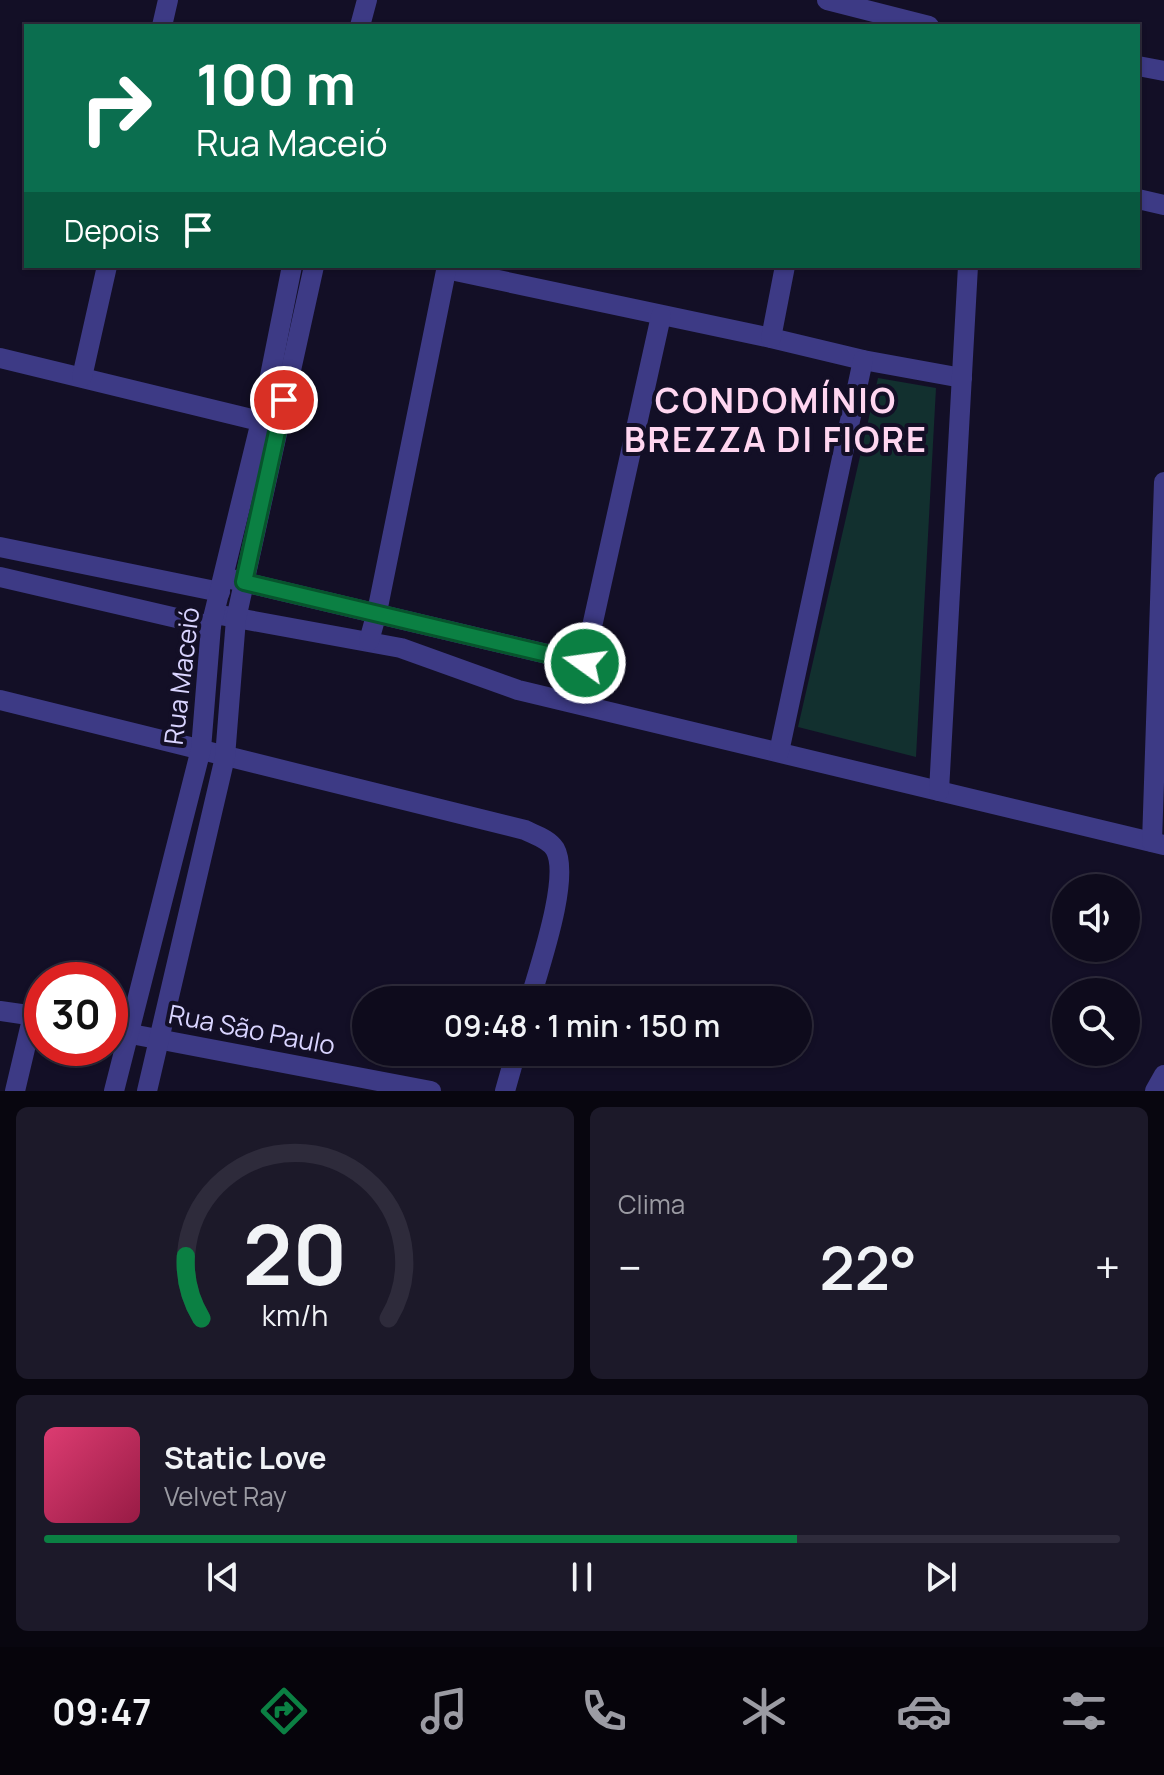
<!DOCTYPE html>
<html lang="pt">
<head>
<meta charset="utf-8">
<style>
	:root { --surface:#0e0b1c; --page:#1c1929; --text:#f1f3f6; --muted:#9b9ba3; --line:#2e2b3b; --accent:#0b8043 }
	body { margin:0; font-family:Manrope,sans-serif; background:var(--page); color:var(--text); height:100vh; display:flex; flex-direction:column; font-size:30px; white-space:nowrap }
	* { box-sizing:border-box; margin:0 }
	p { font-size:26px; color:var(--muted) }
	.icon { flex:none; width:44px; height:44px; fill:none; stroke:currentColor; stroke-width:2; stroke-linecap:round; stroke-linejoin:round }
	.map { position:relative; height:1091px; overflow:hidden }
	.side { display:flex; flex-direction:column; gap:16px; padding:16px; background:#08060f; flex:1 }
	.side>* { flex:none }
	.guide { position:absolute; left:24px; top:24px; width:1116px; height:244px; border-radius:0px; box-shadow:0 2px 6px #0004,0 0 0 2px var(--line); background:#0b6e4f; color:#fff; overflow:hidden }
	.fabs { position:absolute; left:1052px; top:874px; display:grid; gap:16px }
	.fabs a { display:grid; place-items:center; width:88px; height:88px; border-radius:50%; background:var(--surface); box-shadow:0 2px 6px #0004,0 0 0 2px var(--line); font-size:40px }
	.speed { position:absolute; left:24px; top:962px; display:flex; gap:16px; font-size:40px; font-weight:700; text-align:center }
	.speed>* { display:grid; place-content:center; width:104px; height:104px; border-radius:50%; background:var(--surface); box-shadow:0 2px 6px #0004,0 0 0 2px var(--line); line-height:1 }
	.speed .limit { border:12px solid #d22; background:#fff; color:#111 }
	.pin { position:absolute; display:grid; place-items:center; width:68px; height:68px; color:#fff; margin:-34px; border:4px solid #fff; border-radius:50%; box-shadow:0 2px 8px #0007 }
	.me { position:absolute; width:88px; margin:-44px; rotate:284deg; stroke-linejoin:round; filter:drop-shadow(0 0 6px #0008) }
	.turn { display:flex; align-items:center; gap:28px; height:168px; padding:0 40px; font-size:36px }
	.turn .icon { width:104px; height:104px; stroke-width:2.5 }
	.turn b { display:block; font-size:56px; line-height:68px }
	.then { display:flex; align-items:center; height:76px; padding:0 40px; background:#0003; gap:16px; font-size:30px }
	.big { font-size:60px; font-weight:600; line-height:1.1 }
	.side .widget { flex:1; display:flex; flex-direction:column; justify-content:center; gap:12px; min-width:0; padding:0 28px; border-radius:12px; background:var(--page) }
	.side .dial { align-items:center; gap:0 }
	.dial svg { height:208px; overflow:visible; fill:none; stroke:var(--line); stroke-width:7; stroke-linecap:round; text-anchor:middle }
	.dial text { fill:var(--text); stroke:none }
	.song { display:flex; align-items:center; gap:24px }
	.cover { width:96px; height:96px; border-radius:12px; background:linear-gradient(135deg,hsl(340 70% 55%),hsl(340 70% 35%)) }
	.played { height:8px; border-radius:4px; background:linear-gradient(90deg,var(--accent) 70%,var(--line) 70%) }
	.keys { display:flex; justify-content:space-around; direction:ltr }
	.heat { display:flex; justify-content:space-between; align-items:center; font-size:44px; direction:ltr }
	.side .tiles { flex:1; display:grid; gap:16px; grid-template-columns:1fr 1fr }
	.widget:last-child { grid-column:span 2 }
	.trip { position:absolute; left:352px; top:986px; width:460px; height:80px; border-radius:40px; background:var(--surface); box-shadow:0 2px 6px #0004,0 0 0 2px var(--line); font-weight:600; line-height:80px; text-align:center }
	.tabs { display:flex; height:128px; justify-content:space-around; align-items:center; background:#06040b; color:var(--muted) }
	.tabs .icon { width:56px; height:56px }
	.tabs .active { color:var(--accent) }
	.tabs b { font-size:36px; color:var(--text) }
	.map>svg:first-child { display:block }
	.green { fill:#12302f }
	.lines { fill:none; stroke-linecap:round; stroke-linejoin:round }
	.minor { stroke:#3d3a85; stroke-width:20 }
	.route-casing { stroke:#07532c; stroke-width:20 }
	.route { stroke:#0b8043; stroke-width:14 }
	.labels { text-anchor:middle; stroke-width:8; stroke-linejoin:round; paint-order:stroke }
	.street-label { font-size:26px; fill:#d9d4ff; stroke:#130f26 }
	.district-label { font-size:34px; font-weight:bold; letter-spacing:2px; fill:#ffd6f0; stroke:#130f26 }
</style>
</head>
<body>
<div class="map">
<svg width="1164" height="1091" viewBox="0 0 1164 1091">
	<rect width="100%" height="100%" fill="#130f26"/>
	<polygon class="green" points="878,378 936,388 916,757 798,727"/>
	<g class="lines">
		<g class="minor">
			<polyline points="827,0 929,26"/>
			<polyline points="162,26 168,0"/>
			<polyline points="360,26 367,0"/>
			<polyline points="1138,66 1164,71"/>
			<polyline points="1138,199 1164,205"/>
			<polyline points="446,269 771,338 863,360 962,378"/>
			<polyline points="771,338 785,266"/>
			<polyline points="0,358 272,424"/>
			<polyline points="82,377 107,266"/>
			<polyline points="0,547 220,592"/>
			<polyline points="0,577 211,626"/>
			<polyline points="231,579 585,663"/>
			<polyline points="215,614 401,648 518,690 1164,845"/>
			<polyline points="369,641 377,612 447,266"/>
			<path d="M 0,700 L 525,830 C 535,835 549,839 555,849 C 571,877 539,968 530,1000"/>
			<polyline points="575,703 661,316"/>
			<polyline points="779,752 863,360"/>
			<polyline points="939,791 968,266"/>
			<polyline points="1152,842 1164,482"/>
			<polyline points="0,1011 42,1017"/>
			<polyline points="110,1030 431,1091"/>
			<polyline points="15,1091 33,1015"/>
			<polyline points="114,1091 201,749 211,626 261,421 292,266"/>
			<polyline points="147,1091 225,757 236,619 314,266"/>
			<polyline points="505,1091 516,1052"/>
			<polyline points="1155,1091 1164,1075"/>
		</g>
	</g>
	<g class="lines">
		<defs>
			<polyline id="route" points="284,400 244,582 585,663"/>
		</defs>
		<use href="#route" class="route-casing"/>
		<use href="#route" class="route"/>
	</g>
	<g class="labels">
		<g class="street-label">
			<text transform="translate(182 676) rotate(-83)" y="9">Rua Maceió</text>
			<text transform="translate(252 1030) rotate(11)" y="9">Rua São Paulo</text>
		</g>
		<g class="district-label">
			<text x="776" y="413">CONDOMÍNIO<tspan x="776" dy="39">BREZZA DI FIORE</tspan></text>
		</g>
	</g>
</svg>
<div class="fabs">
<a><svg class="icon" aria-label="sound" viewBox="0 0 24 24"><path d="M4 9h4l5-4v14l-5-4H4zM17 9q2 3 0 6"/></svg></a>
<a><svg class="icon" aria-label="search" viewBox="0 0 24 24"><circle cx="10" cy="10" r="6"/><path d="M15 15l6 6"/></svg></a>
</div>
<div class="speed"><div class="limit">30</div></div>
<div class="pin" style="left:284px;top:400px;background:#d93025"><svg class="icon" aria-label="arrive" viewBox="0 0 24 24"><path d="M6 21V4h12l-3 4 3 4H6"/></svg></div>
<svg class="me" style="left:585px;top:663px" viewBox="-20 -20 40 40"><circle r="17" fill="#0b8043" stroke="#fff" stroke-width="3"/><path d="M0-11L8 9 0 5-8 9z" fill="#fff"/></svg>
<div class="trip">09:48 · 1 min · 150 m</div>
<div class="guide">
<div class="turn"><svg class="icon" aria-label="right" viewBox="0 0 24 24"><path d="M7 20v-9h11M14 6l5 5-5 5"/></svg><div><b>100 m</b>Rua Maceió</div></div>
<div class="then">Depois<svg class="icon" aria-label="arrive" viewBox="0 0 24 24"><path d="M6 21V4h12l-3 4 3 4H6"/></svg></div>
</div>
</div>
<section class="side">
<div class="tiles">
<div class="widget dial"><svg viewBox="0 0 100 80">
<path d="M14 69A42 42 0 1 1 86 69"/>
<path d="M14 69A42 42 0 0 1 8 45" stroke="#0b8043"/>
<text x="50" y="56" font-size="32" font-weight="700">20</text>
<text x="50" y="72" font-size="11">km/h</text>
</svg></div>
<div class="widget"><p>Clima</p>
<div class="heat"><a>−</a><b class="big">22°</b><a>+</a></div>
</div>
<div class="widget">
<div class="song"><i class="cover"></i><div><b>Static Love</b><p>Velvet Ray</p></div></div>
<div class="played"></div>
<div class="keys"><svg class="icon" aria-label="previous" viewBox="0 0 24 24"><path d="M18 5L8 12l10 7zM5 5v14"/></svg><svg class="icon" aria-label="pause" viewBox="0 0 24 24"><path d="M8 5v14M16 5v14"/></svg><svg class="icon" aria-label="next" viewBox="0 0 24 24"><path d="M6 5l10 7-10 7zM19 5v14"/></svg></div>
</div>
</div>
</section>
<nav class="tabs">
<b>09:47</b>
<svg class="icon active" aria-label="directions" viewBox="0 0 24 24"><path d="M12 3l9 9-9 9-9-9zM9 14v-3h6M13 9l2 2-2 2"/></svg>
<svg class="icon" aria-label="music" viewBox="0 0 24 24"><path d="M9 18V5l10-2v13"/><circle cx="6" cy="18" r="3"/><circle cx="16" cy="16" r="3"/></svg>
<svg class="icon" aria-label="phone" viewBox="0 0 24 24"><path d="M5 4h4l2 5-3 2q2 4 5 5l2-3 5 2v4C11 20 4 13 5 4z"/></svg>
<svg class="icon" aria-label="climate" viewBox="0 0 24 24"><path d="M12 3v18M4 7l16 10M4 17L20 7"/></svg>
<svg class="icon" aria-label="car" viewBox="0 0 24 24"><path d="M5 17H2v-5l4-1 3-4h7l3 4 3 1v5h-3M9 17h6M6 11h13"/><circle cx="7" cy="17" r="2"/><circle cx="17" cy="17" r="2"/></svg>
<svg class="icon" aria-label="filters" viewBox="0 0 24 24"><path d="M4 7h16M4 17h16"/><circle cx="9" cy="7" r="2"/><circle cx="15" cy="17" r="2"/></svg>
</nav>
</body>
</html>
